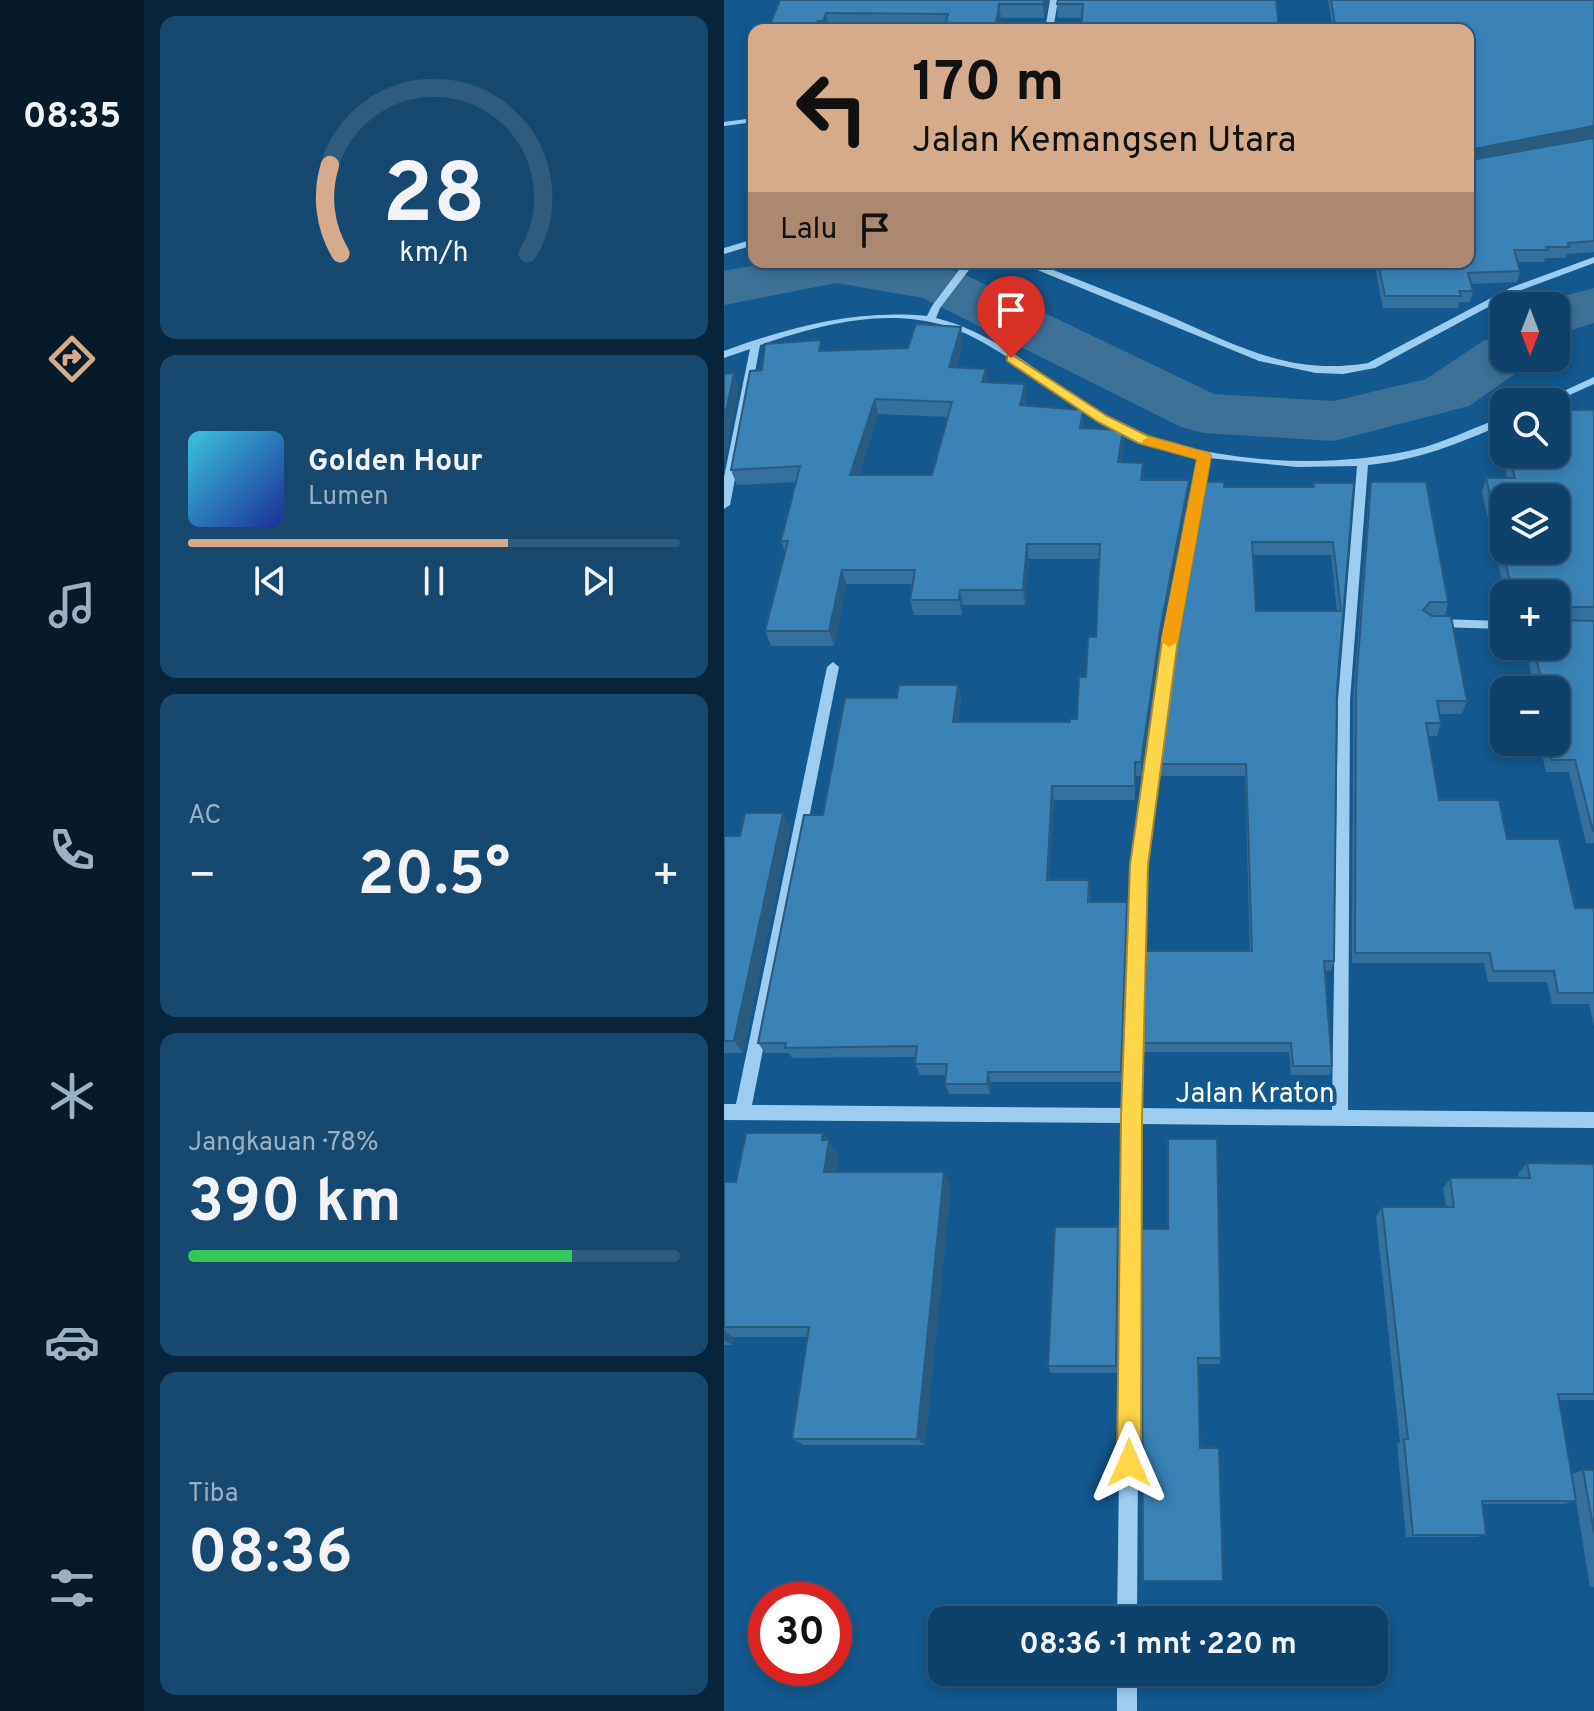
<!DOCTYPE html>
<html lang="id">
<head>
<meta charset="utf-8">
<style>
	:root { --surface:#0e426a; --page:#174970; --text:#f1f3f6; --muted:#9bb0c1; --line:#2e5b7e; --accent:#d6ab8b }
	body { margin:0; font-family:Overpass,sans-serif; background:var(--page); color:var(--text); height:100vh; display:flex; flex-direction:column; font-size:30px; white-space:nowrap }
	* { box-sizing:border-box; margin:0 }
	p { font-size:26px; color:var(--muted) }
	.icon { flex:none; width:44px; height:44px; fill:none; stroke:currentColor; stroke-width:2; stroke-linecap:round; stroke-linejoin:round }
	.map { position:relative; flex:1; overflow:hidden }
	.details { display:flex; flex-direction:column; gap:16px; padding:16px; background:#08243a; width:580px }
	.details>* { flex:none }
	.hud { position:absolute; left:24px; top:24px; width:726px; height:244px; border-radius:16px; box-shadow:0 4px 12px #0003,0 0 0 2px var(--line); background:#d6ab8b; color:#111; overflow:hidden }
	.needle { width:52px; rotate:180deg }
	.controls { position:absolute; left:766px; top:292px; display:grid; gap:16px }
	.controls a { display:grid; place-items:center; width:80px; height:80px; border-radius:16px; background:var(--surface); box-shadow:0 4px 12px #0003,0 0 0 2px var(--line); font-size:40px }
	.speed { position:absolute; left:24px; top:1582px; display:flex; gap:16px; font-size:40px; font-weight:700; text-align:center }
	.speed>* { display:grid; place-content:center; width:104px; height:104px; border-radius:50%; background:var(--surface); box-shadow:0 4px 12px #0003,0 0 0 2px var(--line); line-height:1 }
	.speed .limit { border:12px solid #d22; background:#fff; color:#111 }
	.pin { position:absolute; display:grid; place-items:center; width:68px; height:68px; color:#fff; margin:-82px -34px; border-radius:50% 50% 50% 0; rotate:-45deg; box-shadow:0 0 8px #0007 }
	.pin .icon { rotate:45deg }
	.me { position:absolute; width:88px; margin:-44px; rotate:0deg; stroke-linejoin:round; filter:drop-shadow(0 0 6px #0008) }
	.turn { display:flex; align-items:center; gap:28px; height:168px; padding:0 32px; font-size:36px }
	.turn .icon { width:104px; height:104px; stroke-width:2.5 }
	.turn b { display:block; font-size:56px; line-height:68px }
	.then { display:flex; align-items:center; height:76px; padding:0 32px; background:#0003; gap:16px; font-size:30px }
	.big { font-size:60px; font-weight:700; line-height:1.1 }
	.details .card { flex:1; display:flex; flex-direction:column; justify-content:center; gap:12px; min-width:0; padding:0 28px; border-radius:16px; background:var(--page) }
	.details .dial { align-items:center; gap:0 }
	.dial svg { height:208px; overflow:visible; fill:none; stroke:var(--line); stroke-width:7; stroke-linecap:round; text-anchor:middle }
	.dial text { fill:var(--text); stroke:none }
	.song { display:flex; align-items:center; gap:24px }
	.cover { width:96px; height:96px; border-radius:12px; background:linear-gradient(135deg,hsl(190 70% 55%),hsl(230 70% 35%)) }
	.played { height:8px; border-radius:4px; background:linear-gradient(90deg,var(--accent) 65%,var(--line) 65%) }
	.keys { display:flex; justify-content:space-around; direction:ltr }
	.heat { display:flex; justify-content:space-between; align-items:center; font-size:44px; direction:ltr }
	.charge { height:12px; border-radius:6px; background:linear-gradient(90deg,#34c759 78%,var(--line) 0) }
	.trip { position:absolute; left:204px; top:1606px; width:460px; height:80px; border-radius:16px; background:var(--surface); box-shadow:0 4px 12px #0003,0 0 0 2px var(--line); font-weight:700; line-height:80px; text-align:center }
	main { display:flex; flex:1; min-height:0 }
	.tab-bar { display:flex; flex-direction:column; width:144px; justify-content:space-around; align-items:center; background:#061a2a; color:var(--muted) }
	.tab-bar .icon { width:56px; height:56px }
	.tab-bar .selected { color:var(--accent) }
	.tab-bar b { font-size:36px; color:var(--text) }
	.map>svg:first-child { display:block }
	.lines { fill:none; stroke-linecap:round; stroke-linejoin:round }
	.river { fill:#3d7097; fill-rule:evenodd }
	.minor { fill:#9ccdf1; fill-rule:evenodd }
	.wall { fill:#33709d; fill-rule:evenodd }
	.shaded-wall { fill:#295b80 }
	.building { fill:#3b82b7; stroke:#295b80; stroke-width:2; fill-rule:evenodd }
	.route { fill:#ffd54a; stroke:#a68a30; stroke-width:2 }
	.slow { fill:#f59e0b }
	.labels { text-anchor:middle; stroke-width:8; stroke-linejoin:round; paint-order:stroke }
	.street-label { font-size:28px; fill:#fff; stroke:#13588e }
</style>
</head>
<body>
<main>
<nav class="tab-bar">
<b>08:35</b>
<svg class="icon selected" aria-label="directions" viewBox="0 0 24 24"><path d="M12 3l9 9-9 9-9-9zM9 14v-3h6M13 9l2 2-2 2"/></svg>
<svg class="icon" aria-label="music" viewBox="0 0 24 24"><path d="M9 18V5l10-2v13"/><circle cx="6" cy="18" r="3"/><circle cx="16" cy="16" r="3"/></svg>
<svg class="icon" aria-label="phone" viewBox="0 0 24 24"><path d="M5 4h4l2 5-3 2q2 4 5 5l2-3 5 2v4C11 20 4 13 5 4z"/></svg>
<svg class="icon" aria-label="climate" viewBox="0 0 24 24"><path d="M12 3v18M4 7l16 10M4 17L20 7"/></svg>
<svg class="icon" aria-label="car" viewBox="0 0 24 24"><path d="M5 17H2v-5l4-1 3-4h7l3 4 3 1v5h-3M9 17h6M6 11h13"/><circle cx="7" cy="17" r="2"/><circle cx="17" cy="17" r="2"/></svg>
<svg class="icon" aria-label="filters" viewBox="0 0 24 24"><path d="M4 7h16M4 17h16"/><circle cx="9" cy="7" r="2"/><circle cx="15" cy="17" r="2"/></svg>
</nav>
<section class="details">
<div class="card dial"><svg viewBox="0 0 100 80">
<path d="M14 69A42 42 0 1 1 86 69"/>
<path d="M14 69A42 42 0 0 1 10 35" stroke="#d6ab8b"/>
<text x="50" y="56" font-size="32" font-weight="700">28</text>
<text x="50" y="72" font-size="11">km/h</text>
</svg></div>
<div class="card">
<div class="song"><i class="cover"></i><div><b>Golden Hour</b><p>Lumen</p></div></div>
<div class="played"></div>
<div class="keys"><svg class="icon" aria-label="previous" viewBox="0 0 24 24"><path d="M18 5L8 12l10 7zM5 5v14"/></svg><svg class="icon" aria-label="pause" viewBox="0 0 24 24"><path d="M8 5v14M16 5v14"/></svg><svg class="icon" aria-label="next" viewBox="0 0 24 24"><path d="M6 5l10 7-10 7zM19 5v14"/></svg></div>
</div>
<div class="card"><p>AC</p>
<div class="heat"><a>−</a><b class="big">20.5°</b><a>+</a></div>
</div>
<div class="card"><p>Jangkauan · 78%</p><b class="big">390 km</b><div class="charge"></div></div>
<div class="card"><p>Tiba</p><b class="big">08:36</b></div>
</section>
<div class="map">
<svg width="870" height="1711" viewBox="0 0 870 1711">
	<rect width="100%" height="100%" fill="#13588e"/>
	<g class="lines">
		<g class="river">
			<polygon points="48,262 185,262 235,272 490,394 610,401 702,379 759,341 780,336 780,358 807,358 801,367 745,406 610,441 479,433 457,427 199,298 113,283 0,305 0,271"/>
			<polygon points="870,288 870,323 832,335 832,306 812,306 820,301"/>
		</g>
		<g class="minor">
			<polygon points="326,0 334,0 329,30 321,30"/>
			<polygon points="30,118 30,122 0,126 0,122"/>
			<polygon points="30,239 30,245 0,254 0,248"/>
			<path d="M 870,257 L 870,263 L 792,292 L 651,368 L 619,374 L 592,373 L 535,361 L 294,262 L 308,262 L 337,273 C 373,287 409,301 445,316 C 514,346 567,376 644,363 L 786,288 Z"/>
			<path d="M 241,262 L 251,262 L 216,308 L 212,318 C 277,334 323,382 380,415 C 463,463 596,471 689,450 C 721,443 749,427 780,417 L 780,424 C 736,443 692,461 644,465 L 626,700 L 624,1110 L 870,1112 L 870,1128 L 416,1124 L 413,1620 L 393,1620 L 400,1123 L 0,1120 L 0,1104 L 12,1104 L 103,667 L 109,662 L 115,667 L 28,1105 L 400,1108 L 408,865 L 440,640 L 475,456 C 439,448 403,438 372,419 C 322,390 278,344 222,326 C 162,307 94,325 36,345 L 6,505 L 0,509 L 0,477 L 26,349 L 0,358 L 0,351 C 66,327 132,309 203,316 L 208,306 ZM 485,458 L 573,467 L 633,466 L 614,700 L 608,1110 L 416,1108 L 422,865 L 452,640 Z"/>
			<polygon points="870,377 870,384 830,402 816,402"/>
			<polygon points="712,619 780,621 780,629 712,627 706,623"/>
			<rect x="393" y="1672" width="20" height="39"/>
		</g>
	</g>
	<g class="wall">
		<polygon points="56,0 325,0 320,18 277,18 220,28 105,28 104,30 46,30 45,27"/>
		<polygon points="552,0 358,18 334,18 333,4"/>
		<polygon points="604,0 870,0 870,137 746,159 870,138 870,252 843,254 842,258 821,258 820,262 793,262 796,271 793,282 747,284 749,291 746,302 735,302 734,308 659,308 650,262 744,262 744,30 609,30"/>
		<path d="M 237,327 L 239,342 L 232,367 L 262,369 L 264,382 L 301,384 L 302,399 L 301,406 L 360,425 L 360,428 L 399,430 L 400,445 L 397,462 L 419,480 L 465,480 L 465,495 L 437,640 L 418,776 L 411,776 L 411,800 L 330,800 L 325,880 L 365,880 L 366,902 L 403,902 L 398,1082 L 267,1082 L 266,1094 L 225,1094 L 221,1084 L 222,1075 L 196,1075 L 191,1064 L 192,1057 L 68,1058 L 65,1053 L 41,1053 L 34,1043 L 99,815 L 173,698 L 234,685 L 237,699 L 234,722 L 346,722 L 353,719 L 372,637 L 375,559 L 305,559 L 301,605 L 239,605 L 238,615 L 190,615 L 186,600 L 189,584 L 122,584 L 110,646 L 47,646 L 41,631 L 61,552 L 57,541 L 72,482 L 13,485 L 7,470 L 38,370 L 100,350 L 184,348 ZM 154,414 L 224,417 L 208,475 L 135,475 Z"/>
		<polygon points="832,410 870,410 870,843 862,843 845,772 822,772 815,742 832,742 811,690 801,646 832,646 832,594 781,594 758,492 762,478 783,478 780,464 783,454 832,454"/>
		<polygon points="647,482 724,602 721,616 743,701 738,714 715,714 717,723 713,736 704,736 715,800 783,839 851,908 870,908 870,1026 865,1004 828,1004 823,982 764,982 760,963 628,963 629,700 645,496"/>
		<path d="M 589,483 L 630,483 L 613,688 L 610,961 L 607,971 L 600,971 L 608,1066 L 606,1075 L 567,1075 L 565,1052 L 420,1052 L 420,1043 L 526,951 L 521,776 L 437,776 L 437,764 L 500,487 L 589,487 ZM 528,555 L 607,555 L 613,611 L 532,611 Z"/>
		<polygon points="66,828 19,1053 0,1053 0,836 16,836"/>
		<polygon points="99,1133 115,1155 112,1172 227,1185 201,1445 80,1445 68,1439 83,1337 9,1337 8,1345 0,1345 0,1182 12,1182"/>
		<polygon points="803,1163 870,1164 870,1400 835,1400 848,1474 859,1470 870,1470 870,1587 866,1587 852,1501 840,1504 758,1504 762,1535 753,1537 682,1537 673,1444 676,1442 652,1217 658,1207 722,1207 719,1189 726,1178 795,1178 794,1174"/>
		<polygon points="418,1229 497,1358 495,1364 474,1364 476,1448 499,1581 497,1582 419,1581"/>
		<polygon points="395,1237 393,1373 327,1373 324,1366"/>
	</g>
	<g class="shaded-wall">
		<polygon points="320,0 325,0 320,18 319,4"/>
		<polygon points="275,4 277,18 275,30 271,30"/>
		<polygon points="102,13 105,28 104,30 101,30 99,21"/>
		<polygon points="870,126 869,137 744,160 744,149"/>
		<polygon points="237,327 239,342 227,382 225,367"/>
		<polygon points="262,369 264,384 258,382"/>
		<polygon points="10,373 15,388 0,462 0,421"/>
		<polygon points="301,384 302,399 297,421 296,405"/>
		<polygon points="151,399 154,414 130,490 126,475"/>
		<polygon points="359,410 360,425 357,443 356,428"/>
		<polygon points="399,430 400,445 395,478 394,462"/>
		<polygon points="465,480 465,495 437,640 418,776 417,762 437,625"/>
		<polygon points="303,544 305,559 301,605 299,590"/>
		<polygon points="118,570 122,584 110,646 105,631"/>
		<polygon points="236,590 239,605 238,615 235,600"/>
		<polygon points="234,685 237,699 232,736 229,722"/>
		<polygon points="328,786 330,800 325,892 323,880"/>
		<polygon points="59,813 66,828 19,1053 10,1041"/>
		<polygon points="403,902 403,915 398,1082 397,1072"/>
		<polygon points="264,1072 267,1082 266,1094 263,1084"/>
		<polygon points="99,1133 115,1155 110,1185 100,1172 98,1140"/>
		<polygon points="220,1172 227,1185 201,1445 193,1439"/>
		<polygon points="394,1227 395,1237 393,1373 392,1366"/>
		<polygon points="0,1330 9,1337 8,1345 0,1340"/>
	</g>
	<g class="building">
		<polygon points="56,0 320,0 319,4 275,4 271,30 220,30 224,14 102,13 99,21 94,21 92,27 45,27"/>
		<polygon points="334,0 552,0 555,30 357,30 359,4 333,4"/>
		<polygon points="607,0 870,0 870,126 744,150 744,30 612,30"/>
		<polygon points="870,138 870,241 844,243 845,247 822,247 824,250 790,250 796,271 744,273 749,291 735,291 737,296 661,296 654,262 744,262 744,157 747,160"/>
		<path d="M 192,324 L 237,327 L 225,367 L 262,369 L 258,382 L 301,384 L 296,405 L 359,410 L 356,428 L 399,430 L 394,462 L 419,463 L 417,480 L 465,480 L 437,625 L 417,762 L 411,762 L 411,786 L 328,786 L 323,880 L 365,880 L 364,902 L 403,902 L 397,1072 L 264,1072 L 263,1084 L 221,1084 L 223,1064 L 191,1064 L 193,1046 L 61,1048 L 62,1043 L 34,1043 L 80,815 L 99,815 L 121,698 L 173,698 L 175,685 L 234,685 L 229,722 L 346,722 L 346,719 L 353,719 L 355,677 L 362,677 L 364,637 L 372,637 L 376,544 L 303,544 L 299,590 L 236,590 L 235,600 L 186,600 L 191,570 L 118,570 L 105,631 L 41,631 L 64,541 L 57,541 L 76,466 L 7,470 L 26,371 L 38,370 L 41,344 L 97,340 L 95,351 L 184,348 ZM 151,399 L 228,402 L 208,475 L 126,475 Z"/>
		<polygon points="10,373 0,421 0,374"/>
		<path d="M 832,410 L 870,410 L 870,607 L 837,607 L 834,610 L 835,620 L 870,621 L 870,831 L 869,831 L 851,760 L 828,760 L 823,742 L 832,742 L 832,690 L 820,690 L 809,646 L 832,646 L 832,594 L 789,594 L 762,478 L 791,478 L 785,454 L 832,454 L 832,451 L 835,451 L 832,443 L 837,443 L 832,427 ZM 780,498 L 832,498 L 832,550 L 780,550 Z"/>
		<path d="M 482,482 L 500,482 L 500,487 L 590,487 L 589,483 L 630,483 L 613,688 L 610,961 L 600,961 L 608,1066 L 569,1066 L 567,1043 L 420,1043 L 422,951 L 528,951 L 522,764 L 437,764 L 455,628 ZM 528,542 L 609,542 L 617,611 L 532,611 Z"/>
		<polygon points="647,482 702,482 724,602 706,602 699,610 708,616 727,616 743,701 713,701 717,723 702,723 715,800 775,800 783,839 835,839 851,908 870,908 870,993 834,993 830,971 769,971 766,953 631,953 632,687"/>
		<polygon points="21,813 59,813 10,1041 0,1041 0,836 16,836"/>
		<polygon points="22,1133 99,1133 98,1140 105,1140 100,1172 220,1172 193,1439 68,1439 85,1327 0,1327 0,1182 12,1182"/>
		<polygon points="444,1139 493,1139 497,1358 474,1358 476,1448 495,1448 499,1581 419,1581 418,1229 444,1229"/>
		<polygon points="803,1163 870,1164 870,1394 834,1394 852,1501 758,1501 762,1535 689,1535 680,1439 684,1439 658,1207 730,1207 726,1178 806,1178"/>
		<polygon points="331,1227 394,1227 392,1366 324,1366"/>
		<polygon points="859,1470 870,1470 870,1532"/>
	</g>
	<polygon class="route" points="287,354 383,416 424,436 485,453 487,456 454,640 424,865 418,1117 417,1463 413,1471 405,1475 396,1471 393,1463 397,1117 406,865 438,640 473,459 414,443 374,422 283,361 283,356"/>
	<polygon class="slow" points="425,437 485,453 487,456 454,641 445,647 437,641 473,459 420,444 418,441"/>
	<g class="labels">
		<g class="street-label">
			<text x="531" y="1102">Jalan Kraton</text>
		</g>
	</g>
</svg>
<div class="controls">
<a><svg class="needle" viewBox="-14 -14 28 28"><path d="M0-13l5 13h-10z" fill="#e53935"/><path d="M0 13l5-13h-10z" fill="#9bb0c1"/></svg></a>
<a><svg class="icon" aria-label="search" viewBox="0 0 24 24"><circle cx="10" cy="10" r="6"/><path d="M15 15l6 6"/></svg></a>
<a><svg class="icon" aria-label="layers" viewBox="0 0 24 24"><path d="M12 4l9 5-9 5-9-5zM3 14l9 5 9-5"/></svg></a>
<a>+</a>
<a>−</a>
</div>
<div class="speed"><div class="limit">30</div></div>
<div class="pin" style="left:287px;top:358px;background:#d93025"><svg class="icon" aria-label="arrive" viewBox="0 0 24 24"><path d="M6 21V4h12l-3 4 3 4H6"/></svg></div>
<svg class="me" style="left:405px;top:1463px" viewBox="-20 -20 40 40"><path d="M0-17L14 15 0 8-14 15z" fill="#ffd54a" stroke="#fff" stroke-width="4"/></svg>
<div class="trip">08:36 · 1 mnt · 220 m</div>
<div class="hud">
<div class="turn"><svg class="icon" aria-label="left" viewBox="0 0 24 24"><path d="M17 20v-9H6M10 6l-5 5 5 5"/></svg><div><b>170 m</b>Jalan Kemangsen Utara</div></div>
<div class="then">Lalu<svg class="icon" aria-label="arrive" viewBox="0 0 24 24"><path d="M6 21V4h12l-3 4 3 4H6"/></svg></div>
</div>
</div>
</main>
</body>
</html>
